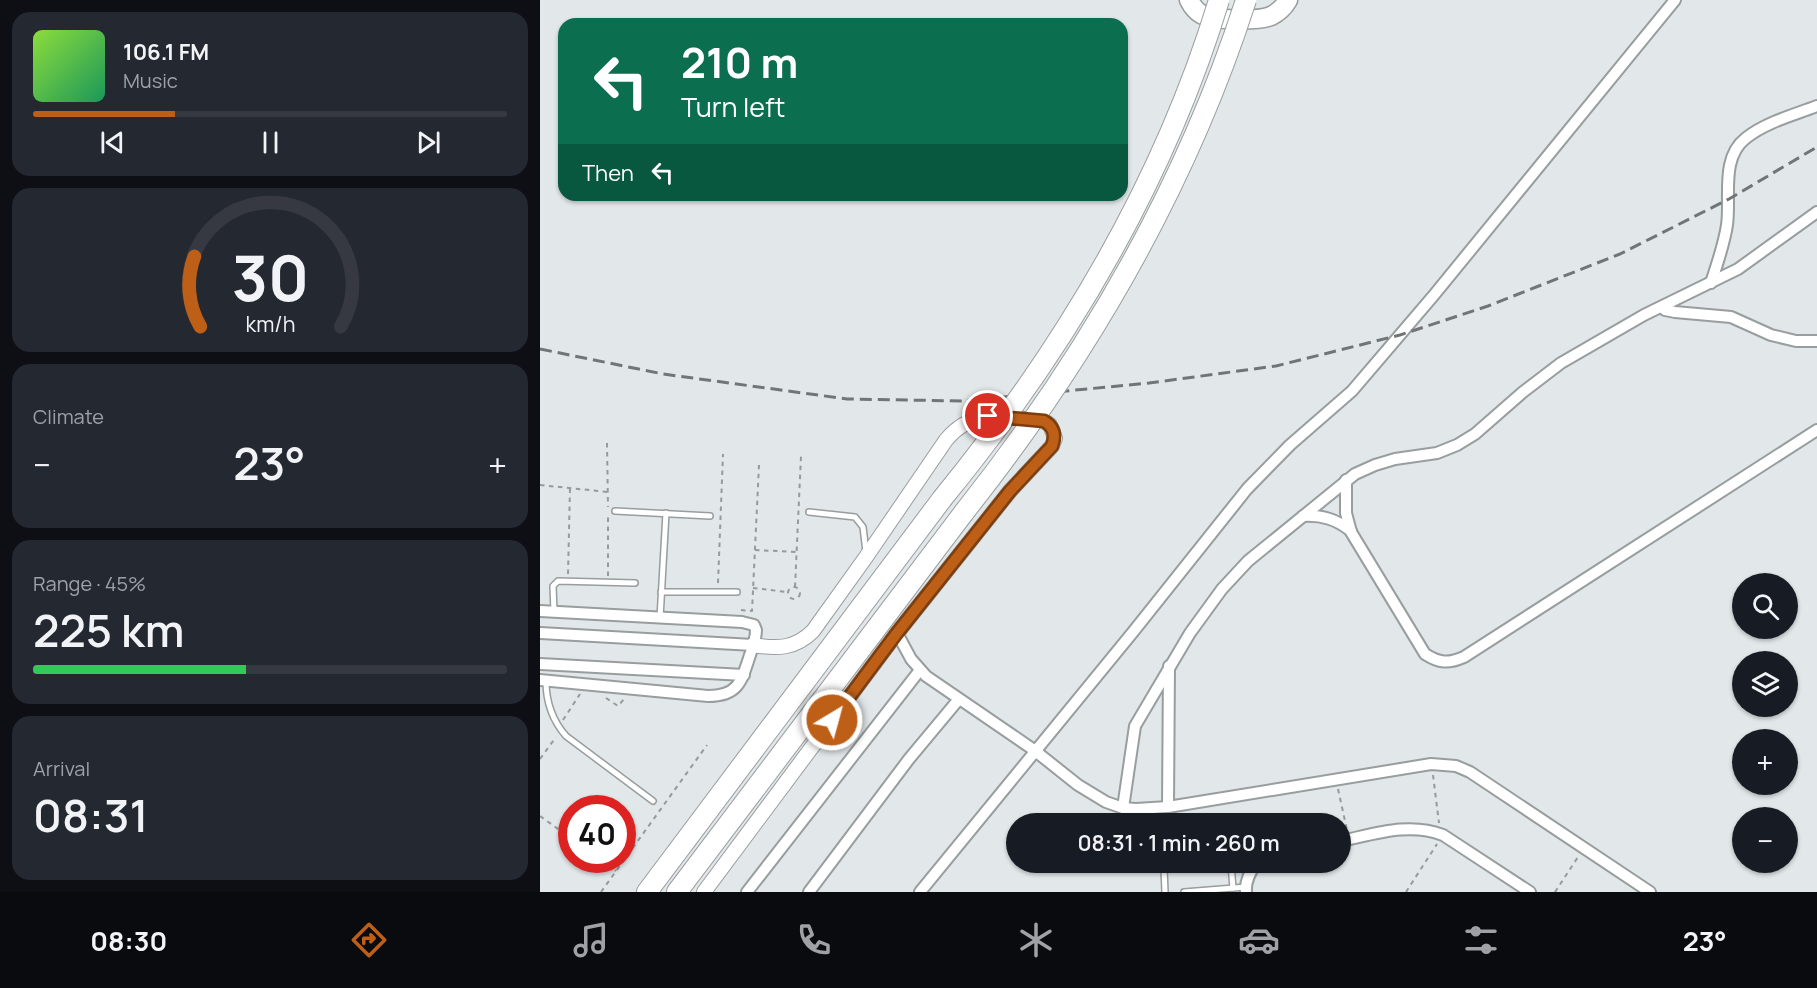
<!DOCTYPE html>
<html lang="en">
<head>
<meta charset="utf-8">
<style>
	:root { --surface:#171b24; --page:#242831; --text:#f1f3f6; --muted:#9ea1a6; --line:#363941; --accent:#be5f17 }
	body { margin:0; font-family:Manrope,sans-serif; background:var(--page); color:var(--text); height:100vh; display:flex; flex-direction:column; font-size:22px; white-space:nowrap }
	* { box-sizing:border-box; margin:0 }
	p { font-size:20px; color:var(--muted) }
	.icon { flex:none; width:33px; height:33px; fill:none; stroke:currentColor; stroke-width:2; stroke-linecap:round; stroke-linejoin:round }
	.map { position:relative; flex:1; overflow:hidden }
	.panel { display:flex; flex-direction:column; gap:12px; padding:12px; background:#0d0f14; width:540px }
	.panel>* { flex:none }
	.hud { position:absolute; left:18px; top:18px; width:570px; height:183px; border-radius:18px; box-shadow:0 2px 4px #0004; background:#0b6e4f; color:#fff; overflow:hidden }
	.controls { position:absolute; left:1192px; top:573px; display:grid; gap:12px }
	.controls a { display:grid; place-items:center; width:66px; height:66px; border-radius:50%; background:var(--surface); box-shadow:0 2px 4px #0004; font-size:30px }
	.speed { position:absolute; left:18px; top:795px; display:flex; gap:12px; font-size:30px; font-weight:700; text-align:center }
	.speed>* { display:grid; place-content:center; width:78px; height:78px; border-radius:50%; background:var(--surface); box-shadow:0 2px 4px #0004; line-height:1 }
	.speed .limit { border:9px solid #d22; background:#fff; color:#111 }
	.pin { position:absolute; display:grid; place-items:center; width:51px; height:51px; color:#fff; margin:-26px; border:3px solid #fff; border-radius:50%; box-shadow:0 2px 6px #0007 }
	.me { position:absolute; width:66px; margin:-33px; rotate:37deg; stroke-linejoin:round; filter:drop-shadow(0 0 4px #0008) }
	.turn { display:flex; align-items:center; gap:21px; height:126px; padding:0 24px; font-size:27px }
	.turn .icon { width:78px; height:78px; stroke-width:2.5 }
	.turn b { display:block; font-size:42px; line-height:51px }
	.then { display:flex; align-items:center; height:57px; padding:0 24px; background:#0003; gap:12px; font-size:22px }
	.big { font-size:45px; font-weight:600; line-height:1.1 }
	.panel .widget { flex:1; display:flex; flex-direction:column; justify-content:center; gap:9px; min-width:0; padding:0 21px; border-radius:18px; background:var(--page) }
	.panel .dial { align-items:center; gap:0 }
	.dial svg { height:156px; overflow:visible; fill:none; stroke:var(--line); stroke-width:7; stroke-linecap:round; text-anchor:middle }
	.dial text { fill:var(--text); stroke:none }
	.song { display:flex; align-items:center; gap:18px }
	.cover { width:72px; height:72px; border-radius:9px; background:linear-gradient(135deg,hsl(90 70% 55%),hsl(150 70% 35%)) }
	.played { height:6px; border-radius:3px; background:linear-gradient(90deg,var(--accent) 30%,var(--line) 30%) }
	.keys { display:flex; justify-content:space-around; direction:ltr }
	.heat { display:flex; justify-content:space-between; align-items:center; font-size:33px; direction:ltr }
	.charge { height:9px; border-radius:4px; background:linear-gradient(90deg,#34c759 45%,var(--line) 0) }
	.trip { position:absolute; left:466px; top:813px; width:345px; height:60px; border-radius:30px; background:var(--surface); box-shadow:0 2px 4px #0004; font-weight:600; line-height:60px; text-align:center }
	.menu { display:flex; height:96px; justify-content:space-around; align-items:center; background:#090b0e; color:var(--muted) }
	.menu .icon { width:42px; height:42px }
	.menu .on { color:var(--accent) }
	.menu b { font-size:27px; color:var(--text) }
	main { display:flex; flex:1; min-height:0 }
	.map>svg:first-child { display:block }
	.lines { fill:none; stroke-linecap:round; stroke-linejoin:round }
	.service-casing { stroke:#989d9e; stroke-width:8 }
	.minor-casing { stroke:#989d9e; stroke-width:14 }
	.tertiary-casing { stroke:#989d9e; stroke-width:16 }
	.trunk-casing { stroke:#989d9e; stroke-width:21 }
	.motorway-casing { stroke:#989d9e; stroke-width:22 }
	.path { stroke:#979a9c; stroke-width:2; stroke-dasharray:4.5 4.5; stroke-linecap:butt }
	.service { stroke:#fff; stroke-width:5 }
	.minor { stroke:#fff; stroke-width:10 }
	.tertiary { stroke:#fff; stroke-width:14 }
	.trunk { stroke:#fff; stroke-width:18 }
	.motorway { stroke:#fff; stroke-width:20 }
	.rail { stroke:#727576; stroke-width:3; stroke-dasharray:12 6; stroke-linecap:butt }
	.motorway-bridge-casing { stroke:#989d9e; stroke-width:22; stroke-linecap:butt }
	.motorway-bridge { stroke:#fff; stroke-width:20 }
	.route-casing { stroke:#7c3e0f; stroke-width:15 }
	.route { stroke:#be5f17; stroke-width:10 }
</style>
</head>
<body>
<main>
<section class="panel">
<div class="widget">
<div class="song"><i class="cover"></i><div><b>106.1 FM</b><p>Music</p></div></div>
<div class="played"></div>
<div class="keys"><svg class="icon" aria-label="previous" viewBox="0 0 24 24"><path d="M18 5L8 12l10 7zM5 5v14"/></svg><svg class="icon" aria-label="pause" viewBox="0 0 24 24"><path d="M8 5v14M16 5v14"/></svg><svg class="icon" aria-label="next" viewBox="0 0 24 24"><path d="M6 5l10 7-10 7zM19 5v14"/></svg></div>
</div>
<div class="widget dial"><svg viewBox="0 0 100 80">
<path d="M14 69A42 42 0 1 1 86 69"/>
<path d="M14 69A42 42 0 0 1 11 33" stroke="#be5f17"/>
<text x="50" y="56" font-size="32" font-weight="700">30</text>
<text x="50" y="72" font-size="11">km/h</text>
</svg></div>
<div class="widget"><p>Climate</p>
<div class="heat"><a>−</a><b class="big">23°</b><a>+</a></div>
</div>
<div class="widget"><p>Range · 45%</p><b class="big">225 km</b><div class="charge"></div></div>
<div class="widget"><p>Arrival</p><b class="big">08:31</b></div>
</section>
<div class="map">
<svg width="1277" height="892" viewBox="0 0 1277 892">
	<rect width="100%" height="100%" fill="#e2e7e9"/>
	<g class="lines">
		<defs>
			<g id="service">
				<polyline points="75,511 170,516"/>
				<polyline points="269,512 315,517 323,527 326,552"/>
				<polyline points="121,592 197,592"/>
				<polyline points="14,612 13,586 18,581 95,583"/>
				<polyline points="120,618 126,513"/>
				<path d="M 6,681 C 6,702 12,720 26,736 L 113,801"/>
				<polyline points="688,862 691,865 693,888"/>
				<polyline points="625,892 624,868 682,862"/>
				<polyline points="644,892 706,887"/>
			</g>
			<g id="minor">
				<path d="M 1171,283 C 1177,264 1184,245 1187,225 C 1191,197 1180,158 1206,138 C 1226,122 1254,115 1277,106"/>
				<polyline points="1122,307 1125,310 1135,312 1191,317 1231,335 1256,341 1277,341"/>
				<path d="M 806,480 L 806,513 L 811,532 L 885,654 C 899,663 908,664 924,657 L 1277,430"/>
				<path d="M 763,516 C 782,515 796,519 811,531"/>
				<path d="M 0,611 L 202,622 L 214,625 L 216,630 C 216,640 212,649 209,658 C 201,683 197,696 168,696 L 0,680"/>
				<polyline points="0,633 213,645"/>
				<polyline points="357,633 371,659 386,676 494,750 538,785 566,802 583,808 596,809 628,807 891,764 916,766 930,772 1110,892"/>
				<polyline points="0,664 204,675"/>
				<polyline points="628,807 629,666"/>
				<polyline points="583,808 595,726 650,633 682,589 708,561 815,474 835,465 855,459 897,453 917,445 935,434 983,392 1021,363 1104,315 1198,269 1277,212"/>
				<path d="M 801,841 C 835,834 869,822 903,835 L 990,892"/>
				<polyline points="207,892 380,670"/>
				<polyline points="269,892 369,759 419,699"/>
				<polyline points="380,892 593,632 707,489 750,445 812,391 894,295 1135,0"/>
				<path d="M 706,892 C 705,881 710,872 717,862"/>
			</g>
			<path id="tertiary" d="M 164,892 L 357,633 L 470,491 L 512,446 L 515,438 L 510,425 L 504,421 C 465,418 434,406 406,440 L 326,557 L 273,631 C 255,649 237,649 213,645"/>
			<path id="trunk" d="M 649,0 C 652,6 656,11 661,14 C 673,21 719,21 731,16 C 739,12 744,7 748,0"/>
			<g id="motorway">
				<polyline points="107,892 402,499"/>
				<polyline points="137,892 425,511"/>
			</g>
		</defs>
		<use href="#service" class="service-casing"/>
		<use href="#minor" class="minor-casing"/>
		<use href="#tertiary" class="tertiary-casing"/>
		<use href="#trunk" class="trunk-casing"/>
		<use href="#motorway" class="motorway-casing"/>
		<g class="path">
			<polyline points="67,443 68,507"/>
			<polyline points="0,485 68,492"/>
			<polyline points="215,550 257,552"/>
			<polyline points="28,574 30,488"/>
			<polyline points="68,576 68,516"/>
			<polyline points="178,583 183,454"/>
			<circle cx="254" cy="593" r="6"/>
			<polyline points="255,587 261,456"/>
			<polyline points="213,588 247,592"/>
			<polyline points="201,610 212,611 219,465"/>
			<polyline points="66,698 78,706 84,699"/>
			<polyline points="23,720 40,694"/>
			<polyline points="0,759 16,737"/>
			<polyline points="893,775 899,823"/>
			<polyline points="798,789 807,830"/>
			<polyline points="0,816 32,839"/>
			<polyline points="60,860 76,871"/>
			<polyline points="61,892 167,745"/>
			<polyline points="866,892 897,844"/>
			<polyline points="1015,892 1038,857"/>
		</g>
		<use href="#service" class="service"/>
		<use href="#minor" class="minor"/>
		<use href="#tertiary" class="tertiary"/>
		<use href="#trunk" class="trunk"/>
		<use href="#motorway" class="motorway"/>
		<polyline class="rail" points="0,349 123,374 307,399 422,401 609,383 736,366 860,335 948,306 1080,254 1189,199 1277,147"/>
		<defs>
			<g id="motorway-bridge">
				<path d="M 402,499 C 523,351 623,185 679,0"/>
				<path d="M 425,511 C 547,357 646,187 706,0"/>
			</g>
		</defs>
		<use href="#motorway-bridge" class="motorway-bridge-casing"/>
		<use href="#motorway-bridge" class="motorway-bridge"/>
	</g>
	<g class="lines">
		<defs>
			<path id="route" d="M 292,720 L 357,633 L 470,491 L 512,446 C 516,435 514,427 504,421 L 448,416"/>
		</defs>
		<use href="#route" class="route-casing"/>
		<use href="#route" class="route"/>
	</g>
</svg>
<div class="controls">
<a><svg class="icon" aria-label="search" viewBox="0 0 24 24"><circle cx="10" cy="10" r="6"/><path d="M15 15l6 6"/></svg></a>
<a><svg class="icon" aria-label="layers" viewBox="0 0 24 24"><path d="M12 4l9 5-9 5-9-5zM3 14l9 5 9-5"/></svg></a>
<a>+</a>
<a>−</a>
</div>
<div class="speed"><div class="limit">40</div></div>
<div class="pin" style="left:448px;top:416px;background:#d93025"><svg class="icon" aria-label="arrive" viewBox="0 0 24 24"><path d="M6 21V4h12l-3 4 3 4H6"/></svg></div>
<svg class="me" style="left:292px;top:720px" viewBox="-20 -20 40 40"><circle r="17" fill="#be5f17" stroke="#fff" stroke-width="3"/><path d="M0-11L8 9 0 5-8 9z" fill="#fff"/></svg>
<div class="trip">08:31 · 1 min · 260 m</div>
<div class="hud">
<div class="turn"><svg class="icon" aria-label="left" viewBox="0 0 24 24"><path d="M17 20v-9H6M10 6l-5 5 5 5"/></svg><div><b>210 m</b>Turn left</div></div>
<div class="then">Then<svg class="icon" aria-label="left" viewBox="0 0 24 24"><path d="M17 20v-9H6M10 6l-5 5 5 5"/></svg></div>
</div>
</div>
</main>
<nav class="menu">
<b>08:30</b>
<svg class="icon on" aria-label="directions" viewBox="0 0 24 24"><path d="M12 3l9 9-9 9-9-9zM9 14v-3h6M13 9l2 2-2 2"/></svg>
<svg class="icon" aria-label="music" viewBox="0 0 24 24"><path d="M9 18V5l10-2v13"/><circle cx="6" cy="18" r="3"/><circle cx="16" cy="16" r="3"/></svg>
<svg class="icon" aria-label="phone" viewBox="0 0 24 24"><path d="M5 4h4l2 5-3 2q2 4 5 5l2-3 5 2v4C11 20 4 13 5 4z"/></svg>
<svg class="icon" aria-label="climate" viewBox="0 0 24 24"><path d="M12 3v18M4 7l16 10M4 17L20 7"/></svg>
<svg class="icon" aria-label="car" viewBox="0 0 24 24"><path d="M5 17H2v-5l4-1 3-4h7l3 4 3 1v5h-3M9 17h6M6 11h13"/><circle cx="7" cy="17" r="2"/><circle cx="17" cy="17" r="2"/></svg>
<svg class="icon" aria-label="filters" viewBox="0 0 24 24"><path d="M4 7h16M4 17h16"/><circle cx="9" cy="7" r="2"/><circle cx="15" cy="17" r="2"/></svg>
<b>23°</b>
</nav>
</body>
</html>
